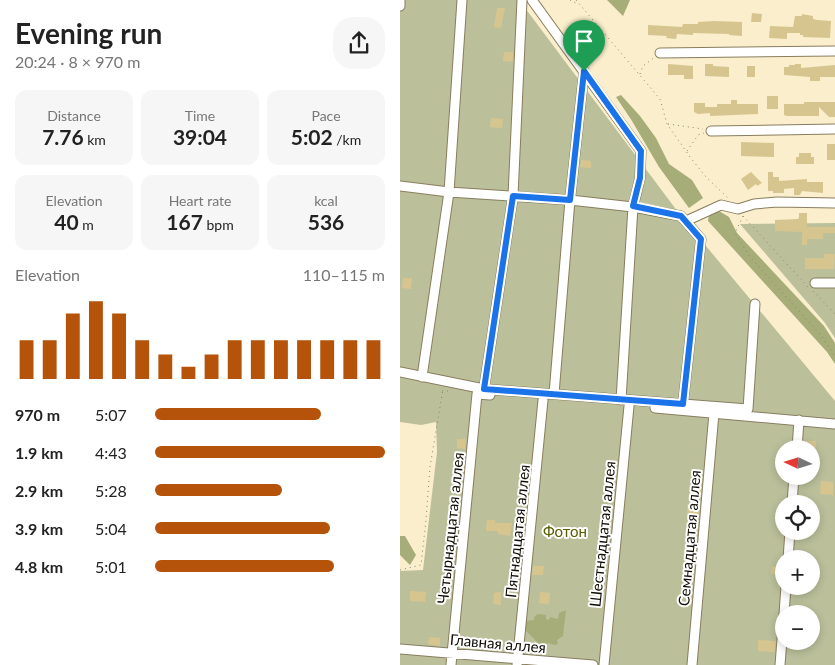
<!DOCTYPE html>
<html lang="en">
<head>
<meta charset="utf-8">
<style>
  body { margin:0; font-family:Lato,sans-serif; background:#f6f6f6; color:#222; height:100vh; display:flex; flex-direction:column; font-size:19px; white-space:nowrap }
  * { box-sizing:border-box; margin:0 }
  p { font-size:16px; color:#767676 }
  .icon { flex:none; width:28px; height:28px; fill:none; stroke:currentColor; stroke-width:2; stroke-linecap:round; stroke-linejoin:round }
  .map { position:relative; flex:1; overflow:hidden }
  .details { display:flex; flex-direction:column; background:#fff; width:400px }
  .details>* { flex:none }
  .needle { width:32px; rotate:274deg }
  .fabs { position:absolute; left:375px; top:440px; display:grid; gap:10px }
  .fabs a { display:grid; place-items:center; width:45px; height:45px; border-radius:50%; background:#fff; box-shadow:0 2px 8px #0003; font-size:25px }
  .pin { position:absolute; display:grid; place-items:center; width:42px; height:42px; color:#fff; margin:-51px -21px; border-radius:50% 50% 50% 0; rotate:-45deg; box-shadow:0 0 5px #0007 }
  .pin .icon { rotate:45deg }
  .round { display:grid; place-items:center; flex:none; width:52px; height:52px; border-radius:20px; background:#f6f6f6 }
  .summary { display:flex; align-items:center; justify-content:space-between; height:85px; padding:0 15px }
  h1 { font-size:28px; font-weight:700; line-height:38px }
  .metrics { display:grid; grid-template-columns:repeat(3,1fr); gap:8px; height:85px; padding:5px 15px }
  .metrics div { display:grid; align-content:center; border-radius:12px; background:#f6f6f6; text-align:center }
  .metrics b { font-size:21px; font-weight:700 }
  .metrics small { font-size:14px; font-weight:400 }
  .metrics p { font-size:14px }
  .chart { height:140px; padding:10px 15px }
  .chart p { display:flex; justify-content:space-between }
  .chart svg { width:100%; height:90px; margin-top:5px; stroke:#b45309; stroke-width:6 }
  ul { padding:0 15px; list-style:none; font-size:16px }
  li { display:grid; grid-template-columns:80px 60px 1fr; align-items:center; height:38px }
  li i { height:12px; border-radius:6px; background:#b45309 }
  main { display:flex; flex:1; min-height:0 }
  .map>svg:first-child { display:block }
  .green { fill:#bbc09b; fill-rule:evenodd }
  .forest { fill:#a7ad78 }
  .building { fill:#d7c590 }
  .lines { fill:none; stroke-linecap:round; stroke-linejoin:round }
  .minor-casing { stroke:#887d5e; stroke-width:11 }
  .path { stroke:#8a826c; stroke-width:1; stroke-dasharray:1 4; stroke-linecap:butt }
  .minor { stroke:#fff; stroke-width:9 }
  .route-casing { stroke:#fff; stroke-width:10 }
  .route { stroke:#1a73e8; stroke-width:6 }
  .labels { text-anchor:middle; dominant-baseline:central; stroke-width:4; stroke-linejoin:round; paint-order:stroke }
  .street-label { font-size:15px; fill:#0f0b02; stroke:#fff }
  .park-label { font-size:15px; fill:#585d00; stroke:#fff }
</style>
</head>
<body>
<main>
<section class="details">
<div class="summary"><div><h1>Evening run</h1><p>20:24 · 8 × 970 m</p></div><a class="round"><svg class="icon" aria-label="share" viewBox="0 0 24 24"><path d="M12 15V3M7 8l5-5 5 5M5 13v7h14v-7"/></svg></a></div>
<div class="metrics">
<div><p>Distance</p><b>7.76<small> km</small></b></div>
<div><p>Time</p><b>39:04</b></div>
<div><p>Pace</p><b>5:02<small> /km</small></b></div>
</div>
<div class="metrics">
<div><p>Elevation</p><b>40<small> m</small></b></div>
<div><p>Heart rate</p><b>167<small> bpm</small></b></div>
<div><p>kcal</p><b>536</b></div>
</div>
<div class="chart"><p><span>Elevation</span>110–115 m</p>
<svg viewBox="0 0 160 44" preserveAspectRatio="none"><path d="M5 44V25M15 44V25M25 44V12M35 44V6M45 44V12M55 44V25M65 44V32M75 44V38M85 44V32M95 44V25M105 44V25M115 44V25M125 44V25M135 44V25M145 44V25M155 44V25"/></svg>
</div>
<ul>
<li><b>970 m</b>5:07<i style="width:72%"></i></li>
<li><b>1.9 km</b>4:43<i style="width:100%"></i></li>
<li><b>2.9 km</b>5:28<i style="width:55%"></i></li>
<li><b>3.9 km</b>5:04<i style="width:76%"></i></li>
<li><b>4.8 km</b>5:01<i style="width:78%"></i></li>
</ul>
</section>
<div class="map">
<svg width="435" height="665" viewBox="0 0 435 665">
  <rect width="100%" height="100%" fill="#faeecc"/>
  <path class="green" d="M0,0H119L281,216L435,401V665H0V571L23,570L37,452L36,422L21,425L0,422ZM384,449H411V476H384ZM384,504H411V531H384ZM384,559H411V586H384ZM384,614H411V641H384Z
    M435,223V338L425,323L340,224Z"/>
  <path class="forest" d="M207,0H230L223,16Z
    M221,95L240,116L256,138L269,164L292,180L303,198L289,208L259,167L232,121L216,97Z
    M319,211L329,217L337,233L424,326L435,343V364L427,352L308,221L309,213Z
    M0,536H5L16,555L10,565L0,555Z
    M166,610L163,636L157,640L158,644L155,645L148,643L142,647L125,630L126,621L134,620V617L138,614L146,615V619L149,620L150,617L158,619L159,613Z"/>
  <path class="building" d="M97,8H105L101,28L94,27Z
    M352,13L362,14L361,22H351Z
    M402,14L413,16V19L417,20L431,21L430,38L403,37V35H400V33H387V39L369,38L370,26L393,27L395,16H402Z
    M314,21L342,22V36L329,35V34L293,33V35L277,34L276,39L266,38L267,36L248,35V25L282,27L283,24H298V22Z
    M104,52H113V62L103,61Z
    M268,64L293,66V79H284V75H268Z
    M305,64H313V66L329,67V77L305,76Z
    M395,64H401V68L435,65V77H420V81H410V77L384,75V67H389V65H395Z
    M347,66H355V77H347Z
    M367,96H378V109H367Z
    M331,100H337V104H358V114L310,116V113L298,114L294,112V103H305V107H317V104H331Z
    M404,102H435V117H429L419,107V116H387L384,115V104H404Z
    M91,118L103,119L102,128L90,127Z
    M341,142L374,143V157L341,156Z
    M427,144H435V160H427Z
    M399,153H411V157H414V164H396V157H399Z
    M181,160L191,161V168L180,167Z
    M351,172L362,183L357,186L356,184L348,190L341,179Z
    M368,172H373V177H379V181L407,179V182H423V193L402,191L400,195H394V188L384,189V193H373V191H368Z
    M399,213H407V227H435V233H423V239H407V245H402V232L375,231V220L397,219L399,218Z
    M424,254H435L434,269H405V258H424Z
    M3,278H12L11,289L2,288Z
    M57,439H66L65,449L57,448Z
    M406,441H416V449H405Z
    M296,481L302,482L301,495H294Z
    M421,481L433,482V495L420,494Z
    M287,504L300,505L299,516L287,514Z
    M87,520H95V523H112L110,536L98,534V531H86Z
    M133,566H144L143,575H132Z
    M372,566L383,567L382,575L371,574Z
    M10,591L26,592L25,602L10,601Z
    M101,592V605L93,604L94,593Z
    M140,592L150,593L149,604L139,603Z
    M29,637L40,638V646L28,644Z
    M358,640L376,641L374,652L358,651Z"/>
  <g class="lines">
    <defs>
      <path id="minor" d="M132,0L241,151L240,178L233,207L221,400
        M0,6V0
        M260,53L435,51
        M311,131L435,129
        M0,186L49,192L170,200L233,207L281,216L301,239L283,404L84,389L0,372
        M286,221L321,205L338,209L354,204L377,202L435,203
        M415,283H435
        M22,377L49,192L62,0
        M84,389L113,196L122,0
        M154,394L170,200L184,71
        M283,404L348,409L355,304
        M255,408L435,424
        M397,449L399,420
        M392,504L394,476
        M388,559L390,531
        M384,614L386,586
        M0,649L193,665
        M51,665L77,394L90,395
        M117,665L143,400
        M204,665L229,406
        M292,665L314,413
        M380,665L384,614"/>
    </defs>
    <use href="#minor" class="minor-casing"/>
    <path class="path" d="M170,0L178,4
      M176,0L260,99L267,124L290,157L306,177L328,198
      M240,74L243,66L255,57
      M268,124L303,129
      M287,151L298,135L304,133
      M343,216L408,287
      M343,216L335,233L350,257L420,334L435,356
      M413,291L435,314
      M42,391H52
      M0,570L21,565L26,520L30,467L43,389"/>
    <use href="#minor" class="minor"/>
  </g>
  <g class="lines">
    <defs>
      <path id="route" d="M184,71L241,151L240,178L233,206L281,216L301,239L283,404L84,389L113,196L170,200Z"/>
    </defs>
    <use href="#route" class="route-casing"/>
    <use href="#route" class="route"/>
  </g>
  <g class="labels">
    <g class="street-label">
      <text transform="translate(50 528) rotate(-84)">Четырнадцатая аллея</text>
      <text transform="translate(117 531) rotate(-84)">Пятнадцатая аллея</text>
      <text transform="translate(202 534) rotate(-84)">Шестнадцатая аллея</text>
      <text transform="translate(289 538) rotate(-85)">Семнадцатая аллея</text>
      <text transform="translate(98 643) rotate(5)">Главная аллея</text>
    </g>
    <g class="park-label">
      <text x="165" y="531">Фотон</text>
    </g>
  </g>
</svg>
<div class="fabs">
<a><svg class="needle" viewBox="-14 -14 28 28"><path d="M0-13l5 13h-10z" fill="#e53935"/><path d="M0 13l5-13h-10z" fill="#767676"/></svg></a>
<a><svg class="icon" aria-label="locate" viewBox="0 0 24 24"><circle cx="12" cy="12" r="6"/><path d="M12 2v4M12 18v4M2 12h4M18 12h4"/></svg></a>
<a>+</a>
<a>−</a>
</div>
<div class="pin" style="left:184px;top:71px;background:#1e9e55"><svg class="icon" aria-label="arrive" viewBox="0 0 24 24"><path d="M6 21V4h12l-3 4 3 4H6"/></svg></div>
</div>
</main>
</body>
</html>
